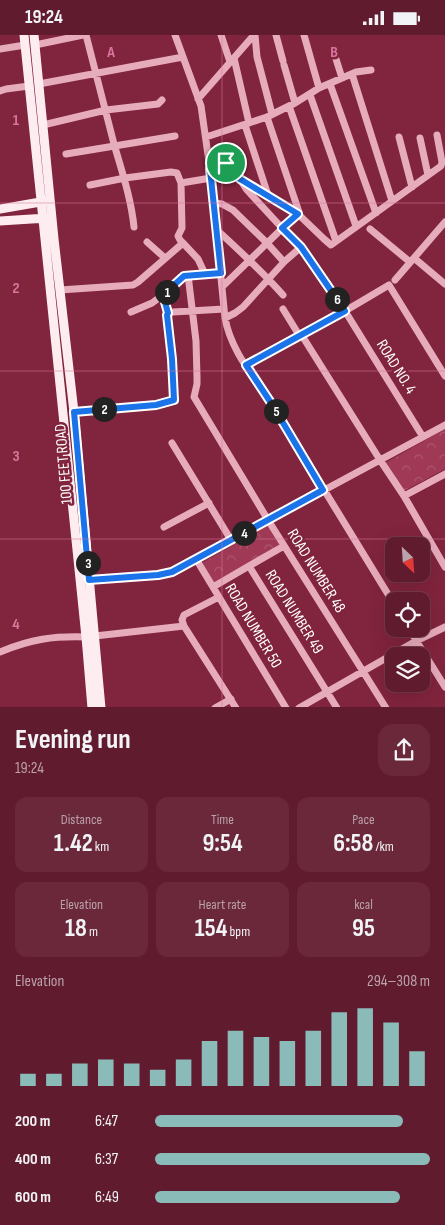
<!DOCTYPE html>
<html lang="en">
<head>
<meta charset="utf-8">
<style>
  body { margin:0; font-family:"Sofia Sans Condensed",sans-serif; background:#6a283a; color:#f1f3f6; height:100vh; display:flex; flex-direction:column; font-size:19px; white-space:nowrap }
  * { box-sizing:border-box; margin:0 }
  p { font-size:16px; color:#baa1aa }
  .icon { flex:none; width:28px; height:28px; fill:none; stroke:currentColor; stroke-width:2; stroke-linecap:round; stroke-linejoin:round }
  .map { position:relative; height:672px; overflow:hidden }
  .panel { display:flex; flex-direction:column; background:#611b2e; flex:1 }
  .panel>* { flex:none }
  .needle { width:32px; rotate:155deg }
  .buttons { position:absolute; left:385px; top:502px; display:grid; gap:10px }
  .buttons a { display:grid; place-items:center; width:45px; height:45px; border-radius:10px; background:#611b2e; box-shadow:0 5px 20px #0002,0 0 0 1px #75394a; font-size:25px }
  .pin { position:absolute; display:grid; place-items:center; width:42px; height:42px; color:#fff; margin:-21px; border:2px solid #fff; border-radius:50%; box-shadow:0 1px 5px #0007 }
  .km { position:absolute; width:25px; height:25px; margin:-12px; border-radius:50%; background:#222; color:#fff; font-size:14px; line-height:25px; text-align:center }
  .round { display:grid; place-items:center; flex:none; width:52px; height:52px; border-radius:15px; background:#6a283a }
  .headline { display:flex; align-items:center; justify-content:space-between; height:85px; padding:0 15px }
  h1 { font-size:28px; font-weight:700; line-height:38px }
  .metrics { display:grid; grid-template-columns:repeat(3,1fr); gap:8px; height:85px; padding:5px 15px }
  .metrics div { display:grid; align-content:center; border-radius:12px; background:#6a283a; text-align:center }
  .metrics b { font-size:25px; font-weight:700 }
  .metrics small { font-size:14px; font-weight:400 }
  .metrics p { font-size:14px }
  .chart { height:140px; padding:10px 15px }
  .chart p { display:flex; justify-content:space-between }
  .chart svg { width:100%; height:90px; margin-top:5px; stroke:#8bbbb9; stroke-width:6 }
  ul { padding:0 15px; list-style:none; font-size:16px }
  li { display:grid; grid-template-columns:80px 60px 1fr; align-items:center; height:38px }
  li i { height:12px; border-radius:6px; background:#8bbbb9 }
  .status { display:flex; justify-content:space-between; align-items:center; height:35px; padding:0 25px; background:#611b2e; direction:ltr }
  .status svg { height:14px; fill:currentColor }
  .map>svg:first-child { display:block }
  .forest { fill:url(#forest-crowns) }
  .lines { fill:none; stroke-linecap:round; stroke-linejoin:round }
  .minor { stroke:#e7acbc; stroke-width:7 }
  .major { stroke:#fdedf1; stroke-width:9 }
  .route-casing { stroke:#fff; stroke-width:10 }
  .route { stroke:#1a73e8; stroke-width:6 }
  .grid { fill:none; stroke:#da749d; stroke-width:1; stroke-opacity:0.55 }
  .labels { text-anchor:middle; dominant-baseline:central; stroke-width:5; stroke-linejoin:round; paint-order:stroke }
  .street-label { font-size:16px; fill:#fff; stroke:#81243d }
  .grid-label { font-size:16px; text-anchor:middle; font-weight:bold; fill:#da749d; stroke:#81243d; stroke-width:5; stroke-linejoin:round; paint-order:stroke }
</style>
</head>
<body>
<div class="status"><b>19:24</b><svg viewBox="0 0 49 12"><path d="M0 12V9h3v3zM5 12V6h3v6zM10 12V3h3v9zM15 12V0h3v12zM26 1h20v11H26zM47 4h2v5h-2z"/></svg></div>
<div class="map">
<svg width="445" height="673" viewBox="0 0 445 673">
  <defs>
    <pattern id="forest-crowns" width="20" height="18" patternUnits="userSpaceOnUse" patternTransform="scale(1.25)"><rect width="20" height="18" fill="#9f3955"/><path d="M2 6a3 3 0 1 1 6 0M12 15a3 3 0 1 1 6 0" fill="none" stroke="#ad576e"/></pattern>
  </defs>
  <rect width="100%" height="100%" fill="#81243d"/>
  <path class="forest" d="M445,394V434L402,457L385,428Z
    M267,490L280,511L214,549L202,528Z"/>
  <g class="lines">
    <path class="minor" d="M86,0C95,36 105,73 114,109C122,137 131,163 134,192
      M175,0L201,71L210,134L225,283C231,317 256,344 274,373C314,439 354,504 394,569
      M221,0L230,27
      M255,0L257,22L272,79
      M276,0L283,26
      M304,0L319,53
      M35,10L83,0
      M0,14L25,10
      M234,23L249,88
      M336,24L342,43
      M284,30L295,68
      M352,39L392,166
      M39,49L183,22
      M330,49L376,178
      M0,56L6,54L29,51
      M310,60L356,191
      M198,64L254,0
      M289,71L336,206
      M43,90L106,75L158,69L162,65
      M245,90L268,160
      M206,102L267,82L295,68L319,53L356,37L371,35
      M399,102L412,152
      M420,103L428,140
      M66,119L175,101
      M210,134L219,128L223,127L228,130L240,144L298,179L324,204L331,210L441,131L442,127L437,100
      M240,144L247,155L282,193L301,212L345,276L423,402
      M181,148L211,143
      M214,168L222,169L233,175L267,208L284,227
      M370,194L410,227
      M217,195C240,216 263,237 283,260
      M147,207L165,223
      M183,208L198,224L205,239
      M414,223L445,249
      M188,240L196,306L197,342V349L194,362L268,485L386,673
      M395,245L445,187
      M223,251L299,177L267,82
      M60,255L133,250L138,247L183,208L180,205L178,201L182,193L181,148L177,138L171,137L125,143L90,150
      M163,260L168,278
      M283,274L299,300
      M131,277L152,268L167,257L184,241L188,240L221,238
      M225,283L235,278L243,272L284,227L301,212
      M301,299L380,425L404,461L445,532
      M246,330L345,276L389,250L445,341
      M74,377L155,370L174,365L172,324L167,279L173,277L224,274
      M172,408L231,505
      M404,461L445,439
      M164,492L209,468
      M284,511L249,531L337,673
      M196,524L286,673
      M89,545L157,540L172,537L445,390
      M213,552L249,531
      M184,591L182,585L184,580L219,562
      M409,594L445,652
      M95,601L184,591L236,673
      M0,617C31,604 53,601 86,602
      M215,673L231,664
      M299,673L416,606L445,592"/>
    <path class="major" d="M24,0L86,602L92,673
      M34,0L54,204L74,377L101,673
      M0,174L46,166
      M0,186L47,183"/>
  </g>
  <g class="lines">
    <defs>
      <path id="route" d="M223,127L228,130L240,144L298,179L282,193L301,212L345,276L246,330L273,371L323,455L172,537L158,540L89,545L74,377L156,370L174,365L172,324L167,280L168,278L163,260L184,241L221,238L210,134L216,129Z"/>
    </defs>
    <use href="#route" class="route-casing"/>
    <use href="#route" class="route"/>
  </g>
  <path class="grid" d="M222,0V673M0,168H445M0,336H445M0,504H445"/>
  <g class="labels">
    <g class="street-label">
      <text transform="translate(396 332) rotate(58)">ROAD NO. 4</text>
      <text transform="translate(64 429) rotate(-95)">100 FEET ROAD</text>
      <text transform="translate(316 536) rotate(58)">ROAD NUMBER 48</text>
      <text transform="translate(294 577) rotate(58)">ROAD NUMBER 49</text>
      <text transform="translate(253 591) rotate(59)">ROAD NUMBER 50</text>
    </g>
  </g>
  <g class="grid-label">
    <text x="111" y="22">A</text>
    <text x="334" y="22">B</text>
    <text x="16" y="90">1</text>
    <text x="16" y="258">2</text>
    <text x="16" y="426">3</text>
    <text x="16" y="594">4</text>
  </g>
</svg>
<div class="buttons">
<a><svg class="needle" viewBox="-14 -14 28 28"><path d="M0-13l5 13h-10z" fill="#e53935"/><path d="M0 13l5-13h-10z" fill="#baa1aa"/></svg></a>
<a><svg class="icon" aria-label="locate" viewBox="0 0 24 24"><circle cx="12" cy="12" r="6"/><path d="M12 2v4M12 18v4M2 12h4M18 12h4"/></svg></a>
<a><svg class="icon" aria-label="layers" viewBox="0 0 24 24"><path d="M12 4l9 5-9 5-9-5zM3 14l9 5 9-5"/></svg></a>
</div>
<div class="pin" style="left:226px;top:128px;background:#1e9e55"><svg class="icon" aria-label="arrive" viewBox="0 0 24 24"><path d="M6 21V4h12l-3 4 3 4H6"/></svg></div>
<b class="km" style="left:167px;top:257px">1</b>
<b class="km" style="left:104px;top:374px">2</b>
<b class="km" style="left:88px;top:528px">3</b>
<b class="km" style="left:244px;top:498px">4</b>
<b class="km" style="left:276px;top:376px">5</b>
<b class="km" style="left:337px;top:264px">6</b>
</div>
<section class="panel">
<div class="headline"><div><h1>Evening run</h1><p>19:24</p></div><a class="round"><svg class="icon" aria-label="share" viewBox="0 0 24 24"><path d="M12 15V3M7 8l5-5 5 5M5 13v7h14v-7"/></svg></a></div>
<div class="metrics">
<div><p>Distance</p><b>1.42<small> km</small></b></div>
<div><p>Time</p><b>9:54</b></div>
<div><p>Pace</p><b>6:58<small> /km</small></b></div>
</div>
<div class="metrics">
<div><p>Elevation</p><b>18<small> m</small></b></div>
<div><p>Heart rate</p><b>154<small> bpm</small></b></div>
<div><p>kcal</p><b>95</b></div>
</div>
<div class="chart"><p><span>Elevation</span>294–308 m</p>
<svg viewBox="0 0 160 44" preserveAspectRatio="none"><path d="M5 44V38M15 44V38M25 44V33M35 44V31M45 44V33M55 44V36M65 44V31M75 44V22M85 44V17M95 44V20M105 44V22M115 44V17M125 44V8M135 44V6M145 44V13M155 44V27"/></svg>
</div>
<ul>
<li><b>200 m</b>6:47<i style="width:90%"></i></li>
<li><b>400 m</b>6:37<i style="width:100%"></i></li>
<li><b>600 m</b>6:49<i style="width:89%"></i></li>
</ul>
</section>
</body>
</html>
